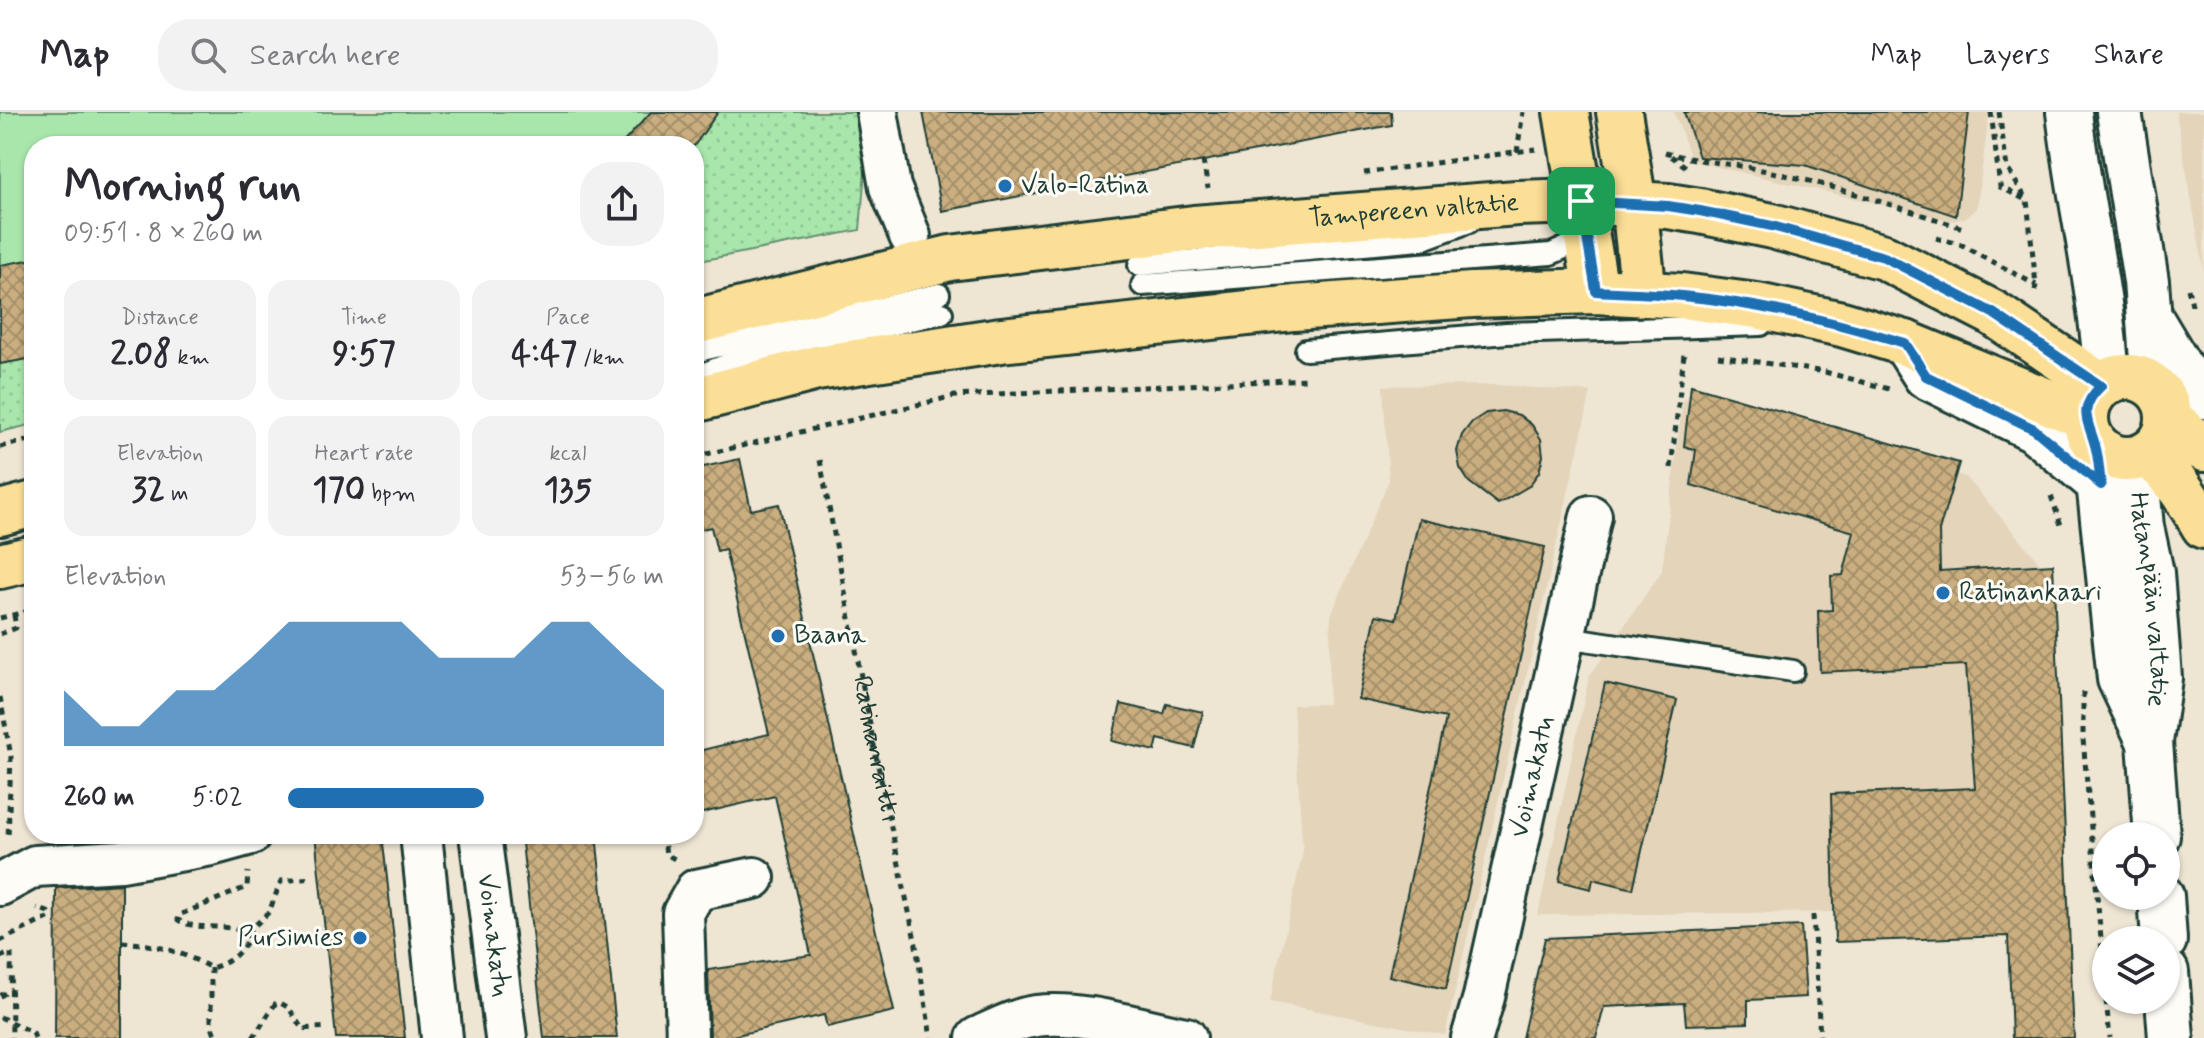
<!DOCTYPE html>
<html lang="en">
<head>
<meta charset="utf-8">
<style>
  body { margin:0; font-family:Mynerve,sans-serif; background:#f2f2f3; color:#2b2b33; height:100vh; display:flex; flex-direction:column; font-size:30px; white-space:nowrap }
  * { box-sizing:border-box; margin:0 }
  p { font-size:26px; color:#7c7c81 }
  .icon { flex:none; width:44px; height:44px; fill:none; stroke:currentColor; stroke-width:2; stroke-linecap:round; stroke-linejoin:round }
  .map { position:relative; flex:1; overflow:hidden }
  .panel { position:absolute; left:24px; top:24px; width:680px; height:708px; display:flex; flex-direction:column; background:#fff; border-radius:32px; box-shadow:0 2px 6px #0004 }
  .panel>* { flex:none }
  .tools { position:absolute; left:2092px; top:710px; display:grid; gap:16px }
  .tools a { display:grid; place-items:center; width:88px; height:88px; border-radius:50%; background:#fff; box-shadow:0 2px 6px #0004; font-size:40px }
  .pin { position:absolute; display:grid; place-items:center; width:68px; height:68px; color:#fff; margin:-34px; border-radius:16px; box-shadow:0 4px 12px #0006 }
  .round { display:grid; place-items:center; flex:none; width:84px; height:84px; border-radius:32px; background:#f2f2f3 }
  .summary { display:flex; align-items:center; justify-content:space-between; height:136px; padding:0 40px }
  h1 { font-size:44px; font-weight:700; line-height:60px }
  .stats { display:grid; grid-template-columns:repeat(3,1fr); gap:12px; height:136px; padding:8px 40px }
  .stats div { display:grid; align-content:center; border-radius:20px; background:#f2f2f3; text-align:center }
  .stats b { font-size:34px; font-weight:700 }
  .stats small { font-size:22px; font-weight:400 }
  .stats p { font-size:22px }
  .chart { height:224px; padding:16px 40px }
  .chart p { display:flex; justify-content:space-between }
  .chart svg { width:100%; height:144px; margin-top:8px; fill:#1f6fb2; opacity:.7 }
  ul { padding:0 40px; list-style:none; font-size:26px }
  li { display:grid; grid-template-columns:128px 96px 1fr; align-items:center; height:60px }
  li i { height:20px; border-radius:10px; background:#1f6fb2 }
  header { display:flex; align-items:center; gap:48px; box-sizing:border-box; height:112px; padding:0 40px; background:#fff; border-bottom:2px solid #e1e1e2 }
  header strong { font-size:38px }
  nav { display:flex; gap:44px; margin-inline-start:auto; font-size:28px }
  .search { width:560px; height:72px; background:#f2f2f3; display:flex; align-items:center; gap:20px; box-sizing:border-box; padding:0 28px; border-radius:32px; color:#7c7c81; font-size:30px }
  .map>svg:first-child { display:block }
  .built { fill:#e3d4ba }
  .park { fill:url(#park-dots); stroke:#649270; stroke-width:2 }
  .pitch { fill:#a9e6ac; stroke:#649270; stroke-width:2 }
  .building { fill:url(#building-cross-hatch); stroke:#1f3d34; stroke-width:2 }
  .lines { fill:none; stroke-linecap:round; stroke-linejoin:round }
  .lane-casing { stroke:#1f3d34; stroke-width:26 }
  .street-casing { stroke:#1f3d34; stroke-width:46 }
  .secondary-casing { stroke:#1f3d34; stroke-width:50 }
  .primary-casing { stroke:#1f3d34; stroke-width:50 }
  .path { stroke:#1f3d34; stroke-width:5; stroke-dasharray:6 6; stroke-linecap:butt }
  .lane { stroke:#fdfcf7; stroke-width:20 }
  .street { stroke:#fdfcf7; stroke-width:40 }
  .secondary { stroke:#fdfcf7; stroke-width:44 }
  .primary { stroke:#fbdf96; stroke-width:44 }
  .route-casing { stroke:#fff; stroke-width:16 }
  .route { stroke:#1f6fb2; stroke-width:10 }
  .poi-dot { fill:#1f6fb2; stroke:#fdfcf7; stroke-width:3 }
  .labels { text-anchor:middle; dominant-baseline:central; stroke-width:6; stroke-linejoin:round; paint-order:stroke }
  .poi-label { font-size:26px; fill:#1f3d34; stroke:#fdfcf7; text-anchor:start }
  .street-label { font-size:26px; fill:#1f3d34; stroke:#fdfcf7 }
</style>
</head>
<body>
<header>
<strong>Map</strong>
<div class="search"><svg class="icon" aria-label="search" viewBox="0 0 24 24"><circle cx="10" cy="10" r="6"/><path d="M15 15l6 6"/></svg>Search here</div>
<nav><a>Map</a><a>Layers</a><a>Share</a></nav>
</header>
<div class="map">
<svg width="2204" height="926" viewBox="0 0 2204 926">
  <defs>
    <pattern id="park-dots" width="8" height="8" patternUnits="userSpaceOnUse" patternTransform="scale(2)"><rect width="8" height="8" fill="#a9e6ac"/><path d="M2 2h.1M6 6h.1" fill="none" stroke="#91c695" stroke-width="1.8" stroke-linecap="round"/></pattern>
    <pattern id="building-cross-hatch" width="8" height="8" patternUnits="userSpaceOnUse" patternTransform="scale(2)"><rect width="8" height="8" fill="#caae7f"/><path d="M0 0l8 8M0 8l8-8" fill="none" stroke="#a38f69"/></pattern>
  </defs>
  <rect width="100%" height="100%" fill="#eee5d3"/>
  <filter id="ink" filterUnits="userSpaceOnUse"><feTurbulence type="fractalNoise" baseFrequency=".0125" numOctaves="2"/><feDisplacementMap in="SourceGraphic" scale="16" xChannelSelector="R" yChannelSelector="G"/><feConvolveMatrix kernelMatrix="1 2 1 2 8 2 1 2 1" color-interpolation-filters="sRGB"/></filter>
  <g filter="url(#ink)">
    <path class="built" d="M1674,0H1989L1977,96L1967,105L1953,109L1692,49Z
      M2176,0H2204V159Z
      M1496,273L1591,280L1445,923L1270,890L1303,739L1293,593L1328,592L1331,503L1389,368L1383,274Z
      M1683,287L1966,365L2052,465L2071,821L1835,830L1834,800L1538,803L1589,565L1662,459Z"/>
    <path class="park" d="M0,0H867L869,9L860,118L694,150V34H34V312L0,320Z"/>
    <path class="pitch" d="M0,0H718L692,34H34V246L0,251Z"/>
    <path class="building" d="M651,0H718L694,34H620Z
      M923,0H1391L1392,13L942,99Z
      M1684,0H1969L1956,104L1805,53L1699,45Z
      M34,147V246L0,252V153Z
      M1691,273L1959,351L1939,419L1940,459L2053,452L2074,926H2012L2008,824L1835,830L1831,682L1975,676L1966,553L1820,560L1818,499L1832,498L1831,464L1843,463L1854,420L1691,373L1696,338L1684,334Z
      M1503,299L1519,303L1532,313L1541,327L1543,344L1539,360L1529,374L1498,392L1469,370L1460,356L1457,339L1462,323L1472,310L1486,301Z
      M740,347L751,398L779,392L894,899L827,915L824,903L724,926H710L708,858L811,843L775,684L694,703V640L769,622L725,437L717,439L711,415L694,419V357Z
      M1419,407L1545,435L1446,877L1389,864L1446,606L1358,587L1376,503L1396,507Z
      M1605,571L1677,588L1633,777L1593,767L1591,777L1559,769Z
      M1121,592L1164,602L1167,592L1203,600L1194,636L1158,627L1155,639L1112,629Z
      M56,722H110V725L121,726L56,730Z
      M315,722H382L405,926H336Z
      M521,722H596L617,926H544Z
      M122,772V926H55L56,776Z
      M1801,814L1806,885L1748,888V911L1686,913L1684,891L1604,895L1596,926H1522L1545,826Z"/>
    <g class="lines">
      <defs>
        <path id="lane" d="M1139,153L1420,128L1469,110
          M1142,173L1551,142L1571,133L1585,120
          M1306,238L1507,221L1761,213
          M694,240L939,182
          M694,265L744,246L942,201
          M1565,525L1793,559"/>
        <g id="street">
          <path d="M877,0L890,75L910,124"/>
          <path d="M421,722L442,926"/>
          <path id="s2" d="M480,722L506,926"/>
          <path d="M0,773L35,754L121,749L211,733L251,722"/>
          <path d="M687,926L683,801L696,778L754,766"/>
          <path d="M977,926C997,917 1015,907 1036,904C1082,898 1140,917 1186,926"/>
          <path id="s3" d="M1472,926L1484,885L1591,404"/>
        </g>
        <g id="secondary">
          <path d="M2069,0C2079,90 2102,179 2107,269"/>
          <path d="M2119,0L2146,169L2154,274"/>
          <path d="M2153,211L2183,261L2204,284"/>
          <path d="M1905,231L1926,264L2034,317L2101,373"/>
          <path d="M2095,332L2120,567L2150,630"/>
          <path id="s4" d="M2141,345L2137,375L2141,415L2151,461L2159,566L2150,630L2157,724"/>
          <path d="M2161,784L2164,828"/>
          <path d="M2166,860L2171,926"/>
        </g>
        <g id="primary">
          <path d="M1566,0L1596,179"/>
          <path d="M1619,0L1634,92L1644,182"/>
          <path id="s5" d="M694,210L950,146L1194,116L1517,91L1581,89L1668,94L1700,99L1772,114L1884,145L1993,201L2101,274"/>
          <circle cx="2127" cy="306" r="41"/>
          <path d="M694,288L817,256L1001,228L1294,196L1472,183L1596,179L1682,184L1757,194L1842,212L1905,231L2086,305"/>
          <path d="M2169,306L2204,337"/>
          <path d="M2147,342C2173,362 2188,387 2204,414"/>
          <path d="M0,401L34,392"/>
          <path d="M0,454L34,446"/>
        </g>
      </defs>
      <use href="#lane" class="lane-casing"/>
      <use href="#street" class="street-casing"/>
      <use href="#secondary" class="secondary-casing"/>
      <use href="#primary" class="primary-casing"/>
      <g class="path">
        <path d="M1991,0L2000,75L2026,88"/>
        <path d="M1999,0L2007,56L2027,88L2036,173L2034,184"/>
        <path d="M1517,40L1523,0"/>
        <path d="M1665,40C1697,50 1730,51 1762,58C1831,72 1897,95 1963,116"/>
        <path d="M1671,44L1689,57"/>
        <path d="M1203,49L1208,76"/>
        <path d="M1364,61L1536,37"/>
        <path d="M1936,126L1960,132L2036,173"/>
        <path d="M2188,176L2193,197"/>
        <path d="M1718,244L1825,260L1889,277"/>
        <path d="M0,335L34,327"/>
        <path d="M694,345L955,284L1309,267"/>
        <path id="s1" d="M820,348L876,644L916,833L931,926"/>
        <path d="M1671,356L1684,242"/>
        <path d="M2051,384L2062,416"/>
        <path d="M0,506L34,498"/>
        <path d="M0,522L16,516L14,503"/>
        <path d="M2083,580V627L2106,883"/>
        <path d="M0,585L11,644L8,727"/>
        <path d="M663,722L666,742L678,749"/>
        <path d="M1813,803L1820,926"/>
        <path d="M247,821L269,800L281,769L312,766"/>
        <path d="M0,829L50,805L48,800L37,796"/>
        <path d="M122,830C158,833 180,839 211,856C228,852 241,841 249,826L247,821C226,810 197,820 178,808L179,803L247,775L248,760"/>
        <path d="M0,845L11,841L12,926"/>
        <path d="M211,856V912L216,926"/>
        <path d="M0,884L12,877"/>
        <path d="M2106,888L2110,926"/>
        <path d="M0,905L33,921L35,926"/>
        <path d="M253,926L275,892L279,890L289,896L302,917L328,915"/>
      </g>
      <use href="#lane" class="lane"/>
      <use href="#street" class="street"/>
      <use href="#secondary" class="secondary"/>
      <use href="#primary" class="primary"/>
    </g>
  </g>
  <g class="lines" filter="url(#ink)">
    <defs>
      <path id="route" d="M1581,89L1668,94L1700,99L1772,114L1884,145L1993,201L2101,274C2077,297 2088,308 2095,333C2099,346 2099,360 2101,373L2034,317L1926,264L1905,231C1832,209 1758,191 1682,184C1653,181 1624,181 1596,179Z"/>
    </defs>
    <use href="#route" class="route-casing"/>
    <use href="#route" class="route"/>
  </g>
  <g class="poi-dot">
    <circle cx="1005" cy="74" r="8"/>
    <circle cx="1943" cy="481" r="8"/>
    <circle cx="778" cy="524" r="8"/>
    <circle cx="360" cy="826" r="8"/>
  </g>
  <g class="labels">
    <g class="poi-label">
      <text x="1021" y="74">Valo-Ratina</text>
      <text x="1959" y="481">Ratinankaari</text>
      <text x="794" y="524">Baana</text>
      <text x="344" y="826" text-anchor="end">Pursimies</text>
    </g>
    <g class="street-label">
      <text stroke="none"><textPath href="#s5" startOffset="730">Tampereen valtatie</textPath></text>
      <text stroke="none"><textPath href="#s4" startOffset="144">Hatanpään valtatie</textPath></text>
      <text stroke="none"><textPath href="#s1" startOffset="294">Ratinanraitti</textPath></text>
      <text stroke="none"><textPath href="#s3" startOffset="268">Voimakatu</textPath></text>
      <text stroke="none"><textPath href="#s2" startOffset="102">Voimakatu</textPath></text>
    </g>
  </g>
</svg>
<div class="tools">
<a><svg class="icon" aria-label="locate" viewBox="0 0 24 24"><circle cx="12" cy="12" r="6"/><path d="M12 2v4M12 18v4M2 12h4M18 12h4"/></svg></a>
<a><svg class="icon" aria-label="layers" viewBox="0 0 24 24"><path d="M12 4l9 5-9 5-9-5zM3 14l9 5 9-5"/></svg></a>
</div>
<div class="pin" style="left:1581px;top:89px;background:#1e9e55"><svg class="icon" aria-label="arrive" viewBox="0 0 24 24"><path d="M6 21V4h12l-3 4 3 4H6"/></svg></div>
<section class="panel">
<div class="summary"><div><h1>Morning run</h1><p>09:51 · 8 × 260 m</p></div><a class="round"><svg class="icon" aria-label="share" viewBox="0 0 24 24"><path d="M12 15V3M7 8l5-5 5 5M5 13v7h14v-7"/></svg></a></div>
<div class="stats">
<div><p>Distance</p><b>2.08<small> km</small></b></div>
<div><p>Time</p><b>9:57</b></div>
<div><p>Pace</p><b>4:47<small> /km</small></b></div>
</div>
<div class="stats">
<div><p>Elevation</p><b>32<small> m</small></b></div>
<div><p>Heart rate</p><b>170<small> bpm</small></b></div>
<div><p>kcal</p><b>135</b></div>
</div>
<div class="chart"><p><span>Elevation</span>53–56 m</p>
<svg viewBox="0 0 160 44" preserveAspectRatio="none"><path d="M0 44V27L10 38L20 38L30 27L40 27L50 17L60 6L70 6L80 6L90 6L100 17L110 17L120 17L130 6L140 6L150 17L160 27V44z"/></svg>
</div>
<ul>
<li><b>260 m</b>5:02<i style="width:52%"></i></li>
</ul>
</section>
</div>
</body>
</html>
